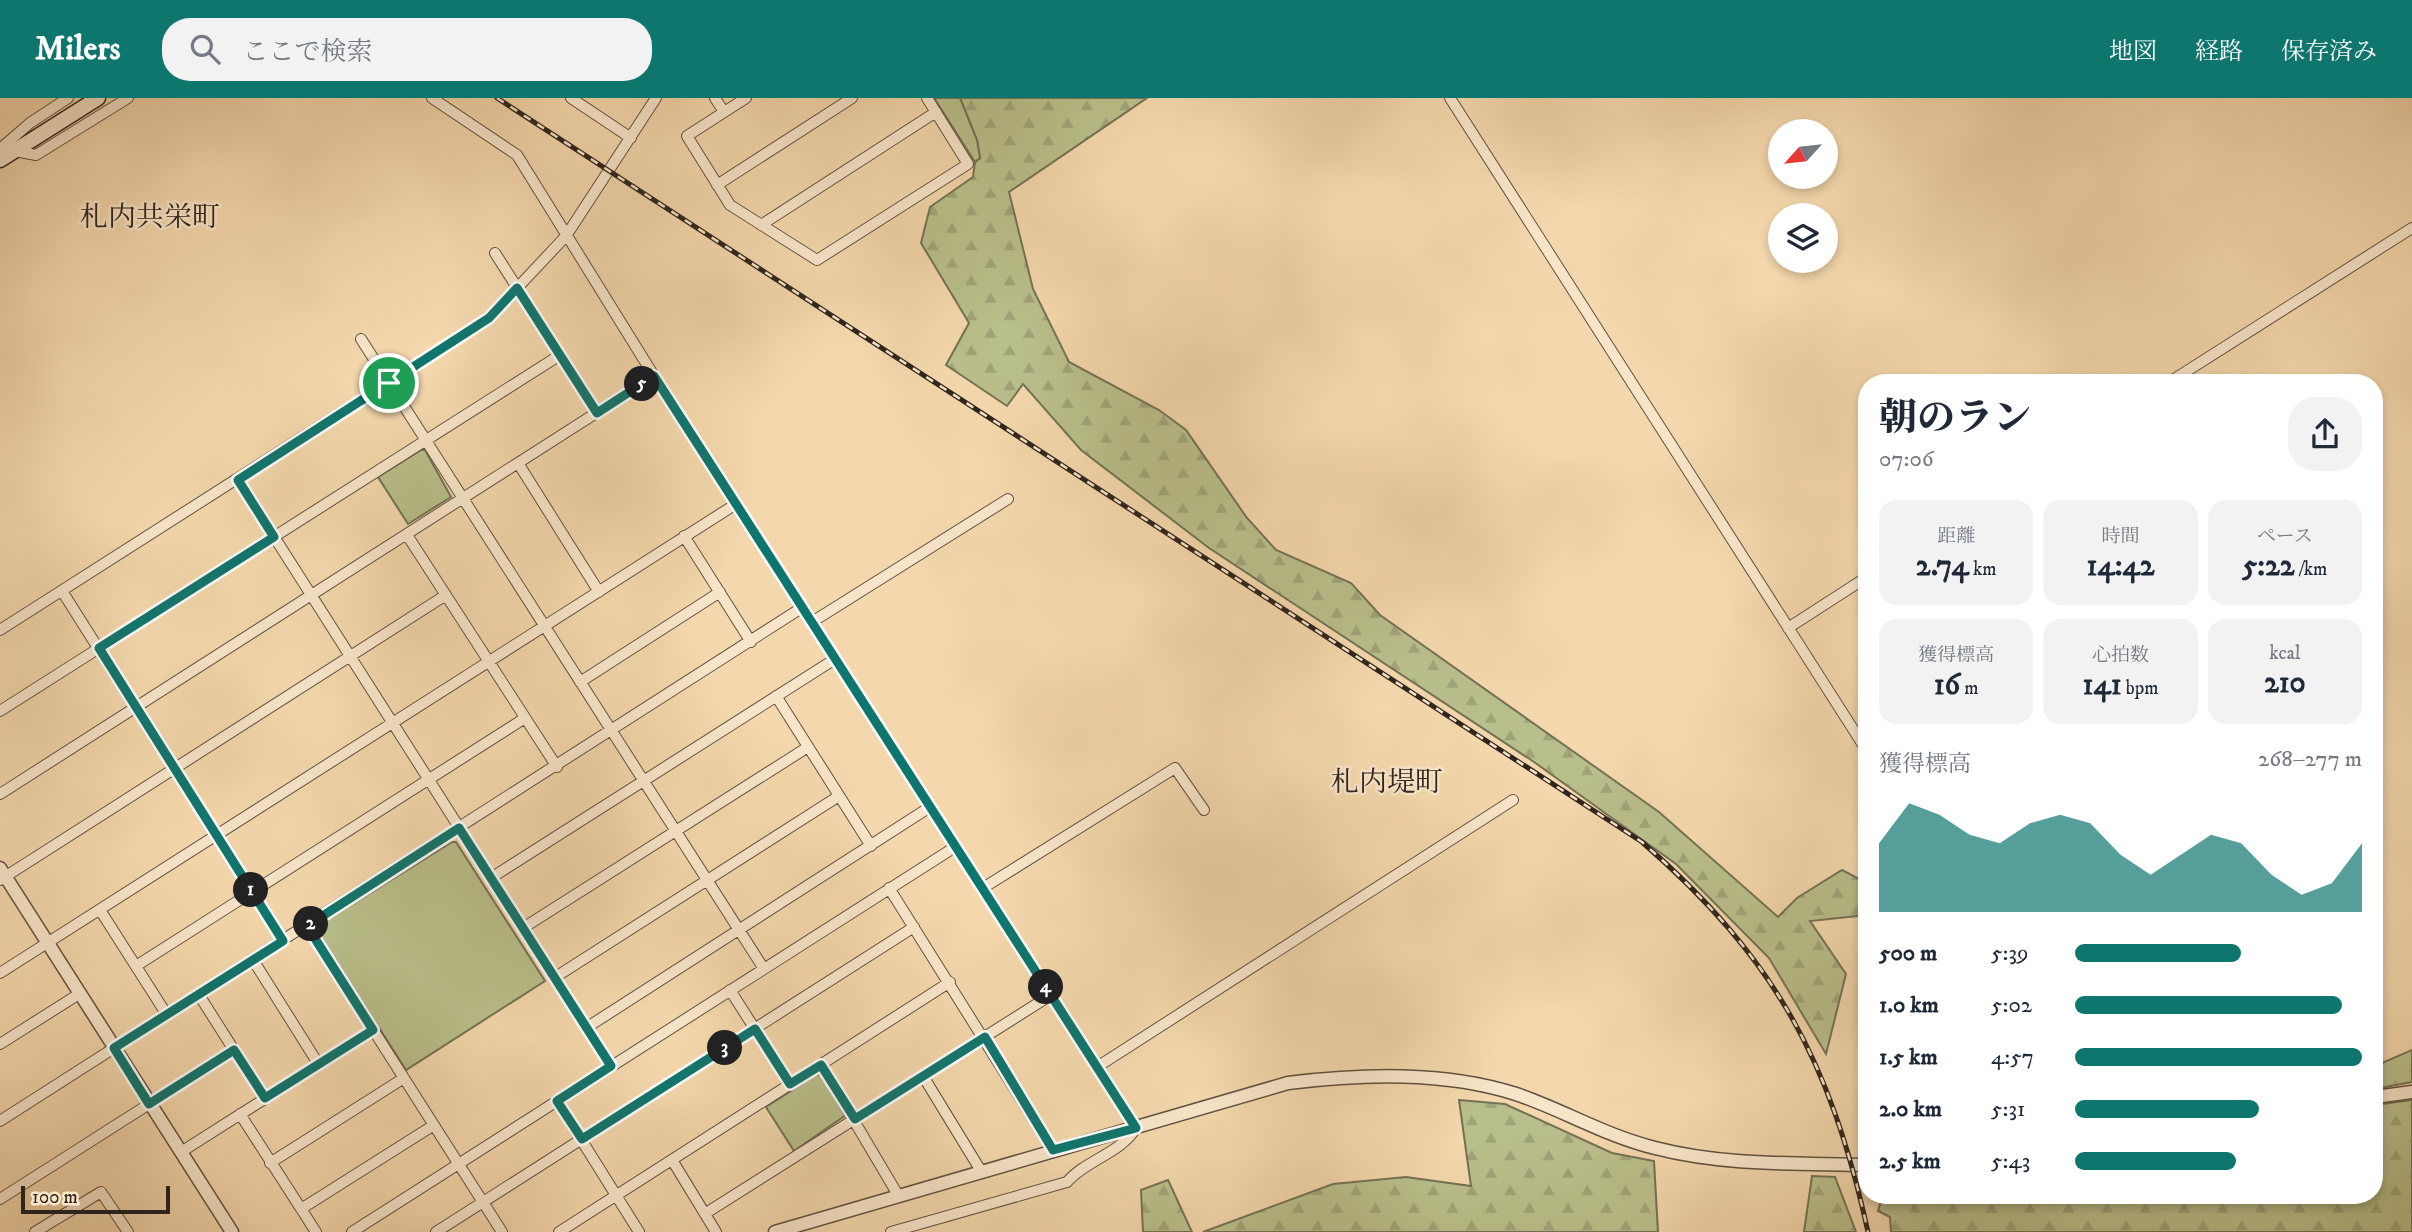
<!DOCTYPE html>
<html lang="ja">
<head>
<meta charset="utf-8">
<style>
  body { margin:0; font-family:"IM FELL DW Pica","Noto Serif JP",serif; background:#f2f2f3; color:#1f2937; height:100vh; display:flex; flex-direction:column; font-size:26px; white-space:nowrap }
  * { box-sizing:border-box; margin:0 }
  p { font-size:23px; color:#747a83 }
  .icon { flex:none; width:38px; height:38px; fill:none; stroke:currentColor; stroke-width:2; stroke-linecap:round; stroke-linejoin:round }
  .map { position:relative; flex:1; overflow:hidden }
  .details { position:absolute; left:1858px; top:276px; width:525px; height:830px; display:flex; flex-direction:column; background:#fff; border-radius:28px; box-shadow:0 4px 10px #0003 }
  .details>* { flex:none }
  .needle { width:46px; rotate:243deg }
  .buttons { position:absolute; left:1768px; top:21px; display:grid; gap:14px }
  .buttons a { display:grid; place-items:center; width:70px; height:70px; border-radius:50%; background:#fff; box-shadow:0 4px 10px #0003; font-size:35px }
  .scale { position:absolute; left:21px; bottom:18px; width:149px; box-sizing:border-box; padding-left:7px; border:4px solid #30251d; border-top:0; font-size:19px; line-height:24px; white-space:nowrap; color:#30251d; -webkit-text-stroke:5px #f8e5c9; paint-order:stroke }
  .pin { position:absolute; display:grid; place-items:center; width:60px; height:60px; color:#fff; margin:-30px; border:4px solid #fff; border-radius:50%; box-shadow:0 2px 7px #0007 }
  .km { position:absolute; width:35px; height:35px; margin:-18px; border-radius:50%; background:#222; color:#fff; font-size:19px; line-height:35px; text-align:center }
  .round { display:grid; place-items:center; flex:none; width:74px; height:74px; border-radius:28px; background:#f2f2f3 }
  .summary { display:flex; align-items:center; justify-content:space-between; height:119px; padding:0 21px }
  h1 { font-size:38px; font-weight:800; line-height:52px }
  .figures { display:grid; grid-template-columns:repeat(3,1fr); gap:10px; height:119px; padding:7px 21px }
  .figures div { display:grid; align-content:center; border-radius:18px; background:#f2f2f3; text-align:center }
  .figures b { font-size:30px; font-weight:800 }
  .figures small { font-size:19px; font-weight:400 }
  .figures p { font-size:19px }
  .chart { height:196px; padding:14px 21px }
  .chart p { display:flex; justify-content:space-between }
  .chart svg { width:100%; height:126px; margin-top:7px; fill:#0f766e; opacity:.7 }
  ul { padding:0 21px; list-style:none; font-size:23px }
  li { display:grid; grid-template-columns:112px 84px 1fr; align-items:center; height:52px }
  li i { height:18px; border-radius:9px; background:#0f766e }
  header { display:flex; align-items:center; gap:42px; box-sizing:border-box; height:98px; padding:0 35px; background:#0f766e; color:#fff }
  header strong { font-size:33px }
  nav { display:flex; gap:38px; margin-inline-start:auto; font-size:24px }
  .search { width:490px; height:63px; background:#f2f2f3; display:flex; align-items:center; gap:18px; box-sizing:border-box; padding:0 24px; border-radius:28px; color:#747a83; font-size:26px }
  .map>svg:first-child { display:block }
  .forest { fill:url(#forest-firs); stroke:#747254; stroke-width:2 }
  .green { fill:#b9bf8b; stroke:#747254; stroke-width:2 }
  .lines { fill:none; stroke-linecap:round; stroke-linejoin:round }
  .minor-casing { stroke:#615241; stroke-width:12 }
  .tertiary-casing { stroke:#615241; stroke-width:15 }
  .secondary-casing { stroke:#30251d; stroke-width:17 }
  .minor { stroke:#f8e5c9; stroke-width:10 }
  .tertiary { stroke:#f8e5c9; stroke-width:12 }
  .secondary { stroke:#f8e5c9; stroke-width:14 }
  .rail-casing { stroke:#30251d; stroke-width:5 }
  .rail { stroke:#f8e5c9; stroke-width:2.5; stroke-dasharray:8; stroke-linecap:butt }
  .route-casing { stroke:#fff; stroke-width:14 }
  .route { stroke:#0f766e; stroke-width:9 }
  .labels { text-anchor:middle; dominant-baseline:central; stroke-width:5; stroke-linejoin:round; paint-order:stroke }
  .quarter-label { font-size:28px; fill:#30251d; stroke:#f8e5c9 }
</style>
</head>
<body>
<header>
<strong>Milers</strong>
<div class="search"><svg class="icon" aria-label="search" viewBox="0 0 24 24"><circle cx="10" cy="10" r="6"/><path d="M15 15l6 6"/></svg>ここで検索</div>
<nav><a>地図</a><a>経路</a><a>保存済み</a></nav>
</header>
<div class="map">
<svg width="2412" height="1134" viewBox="0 0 2412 1134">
  <defs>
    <pattern id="forest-firs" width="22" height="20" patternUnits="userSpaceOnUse" patternTransform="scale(1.75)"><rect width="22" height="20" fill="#b9bf8b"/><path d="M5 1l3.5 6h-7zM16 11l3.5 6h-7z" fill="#9fa478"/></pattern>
  </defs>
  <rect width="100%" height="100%" fill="#f4d7ac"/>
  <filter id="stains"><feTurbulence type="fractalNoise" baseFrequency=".00286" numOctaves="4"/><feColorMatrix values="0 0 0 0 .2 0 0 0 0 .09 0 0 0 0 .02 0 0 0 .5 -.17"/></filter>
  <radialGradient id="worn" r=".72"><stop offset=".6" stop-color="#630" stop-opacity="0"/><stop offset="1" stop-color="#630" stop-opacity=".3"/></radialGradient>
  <path class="forest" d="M960,0H1147L1009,94L1033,191L1069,264L1159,312L1186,332L1247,420L1276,452L1351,485L1380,517L1659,714L1778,819L1797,800L1842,772L1867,785V817L1810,823L1846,876L1826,956L1769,860L1676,766L1534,664L1209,450L1081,352L1023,286L1007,308L946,267L969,225L921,145L930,109L973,79L975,64L980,60L977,42Z
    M2412,952V984L2375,991V968Z
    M1459,1002L1505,1006L1612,1055L1654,1063L1658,1134H1203L1333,1086L1406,1079L1471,1088Z
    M2412,1002V1134H1891L1890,1119L1878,1113L1883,1097H2375V1007Z
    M1812,1078L1835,1079L1856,1134H1804Z
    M1168,1082L1192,1134H1143L1141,1092Z"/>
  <path class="green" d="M934,0H960L977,42L980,60L975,64Z
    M421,352H425L451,399L408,426L378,379Z
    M452,744H456L545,883L406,972L317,833L318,828Z
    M816,977H821L846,1017L794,1053L766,1009Z"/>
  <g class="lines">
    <defs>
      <path id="minor" d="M432,0L517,57L654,278L1136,1030C1121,1055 1086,1062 1067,1084L891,1134
        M571,0L631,40
        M715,0L724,14
        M746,0L687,38L730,107L817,162L968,66L927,0
        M1450,0L1867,653
        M0,51L30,25L68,0
        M15,53L36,57L128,0
        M717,87L852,0
        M761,127L936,14
        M495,155L597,315
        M361,241L764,871
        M2168,285L2412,130
        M518,365L599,494
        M238,382L611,968
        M407,437L557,669
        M684,438L751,544
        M62,493L283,843
        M812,524L1008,401
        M1788,530L1867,479
        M0,532L489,220L566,138L656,0
        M580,584L720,494
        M776,598L871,748
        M0,613L560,257
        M0,696L654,278
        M491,780L835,561
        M0,782L446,497
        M889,790L1053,1052
        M983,790L1175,670L1204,712
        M100,812L167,917
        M307,828L502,1134
        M523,830L808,649
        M253,862L319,967
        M136,868L525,620
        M0,875L736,406
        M554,880L839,698
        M730,892L790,986
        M199,897L265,1001
        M586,930L930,709
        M0,946L79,896
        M821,967L898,1097
        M1097,969L1513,702
        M923,978L981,1073
        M557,1003L639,1134
        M240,1016L316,1134
        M0,1023L803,509
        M181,1054L373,932
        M672,1062L716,1134
        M270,1065L404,980
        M0,1101L234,952
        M301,1111L434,1027
        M706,1115L1051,897
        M35,1134L101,1094L128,1134
        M352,1134L955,749
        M436,1134L914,829
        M559,1134L950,884"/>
      <path id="tertiary" d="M0,770L232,1134
        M2375,999L2412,994
        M775,1134L1288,985C1362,976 1444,973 1516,996C1563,1012 1606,1038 1655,1050C1725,1068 1796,1065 1867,1067"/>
      <path id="secondary" d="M0,62L98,0"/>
    </defs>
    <use href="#minor" class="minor-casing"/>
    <use href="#tertiary" class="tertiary-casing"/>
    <use href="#secondary" class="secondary-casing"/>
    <use href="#minor" class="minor"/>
    <use href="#tertiary" class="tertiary"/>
    <use href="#secondary" class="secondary"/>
    <defs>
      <path id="rail" d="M497,0L1642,744C1776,861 1830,962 1868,1134"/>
    </defs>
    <use href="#rail" class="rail-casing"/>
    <use href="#rail" class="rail"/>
  </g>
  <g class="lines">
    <defs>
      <path id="route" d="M517,190L597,315L654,278L1136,1030L1053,1052L985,939L855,1021L821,967L790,986L755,931L582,1041L557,1003L611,968L459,730L307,828L373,932L265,1000L234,952L149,1006L114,950L283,843L99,550L274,439L238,382L489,220Z"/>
    </defs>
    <use href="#route" class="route-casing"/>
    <use href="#route" class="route"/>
  </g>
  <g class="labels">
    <g class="quarter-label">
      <text x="150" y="119">札内共栄町</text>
      <text x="1387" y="684">札内堤町</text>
    </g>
  </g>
  <rect width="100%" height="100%" filter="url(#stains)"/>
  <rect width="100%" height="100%" fill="url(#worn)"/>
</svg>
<div class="buttons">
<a><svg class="needle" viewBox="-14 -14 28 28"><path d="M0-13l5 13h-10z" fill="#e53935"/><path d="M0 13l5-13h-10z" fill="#747a83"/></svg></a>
<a><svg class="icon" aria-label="layers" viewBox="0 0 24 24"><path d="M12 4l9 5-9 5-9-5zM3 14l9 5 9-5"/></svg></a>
</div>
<div class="scale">100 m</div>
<div class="pin" style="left:389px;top:285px;background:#1e9e55"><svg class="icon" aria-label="arrive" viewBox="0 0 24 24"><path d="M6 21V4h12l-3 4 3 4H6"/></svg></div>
<b class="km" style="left:251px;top:792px">1</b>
<b class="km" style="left:311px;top:826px">2</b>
<b class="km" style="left:725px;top:950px">3</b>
<b class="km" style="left:1046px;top:889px">4</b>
<b class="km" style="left:642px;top:286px">5</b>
<section class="details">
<div class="summary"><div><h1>朝のラン</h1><p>07:06</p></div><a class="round"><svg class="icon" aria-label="share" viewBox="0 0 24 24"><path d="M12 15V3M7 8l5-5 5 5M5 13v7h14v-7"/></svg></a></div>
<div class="figures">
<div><p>距離</p><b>2.74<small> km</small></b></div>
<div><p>時間</p><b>14:42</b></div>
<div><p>ペース</p><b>5:22<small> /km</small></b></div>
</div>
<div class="figures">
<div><p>獲得標高</p><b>16<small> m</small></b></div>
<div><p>心拍数</p><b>141<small> bpm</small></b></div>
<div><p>kcal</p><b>210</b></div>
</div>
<div class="chart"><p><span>獲得標高</span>268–277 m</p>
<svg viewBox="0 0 160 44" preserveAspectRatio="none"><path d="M0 44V20L10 6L20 10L30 17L40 20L50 13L60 10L70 13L80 24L90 31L100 24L110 17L120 20L130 31L140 38L150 34L160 20V44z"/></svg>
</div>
<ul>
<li><b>500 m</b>5:39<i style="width:58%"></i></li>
<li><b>1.0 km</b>5:02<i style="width:93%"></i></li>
<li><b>1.5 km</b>4:57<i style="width:100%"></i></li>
<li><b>2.0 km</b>5:31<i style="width:64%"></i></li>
<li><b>2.5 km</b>5:43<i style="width:56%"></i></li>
</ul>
</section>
</div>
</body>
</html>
